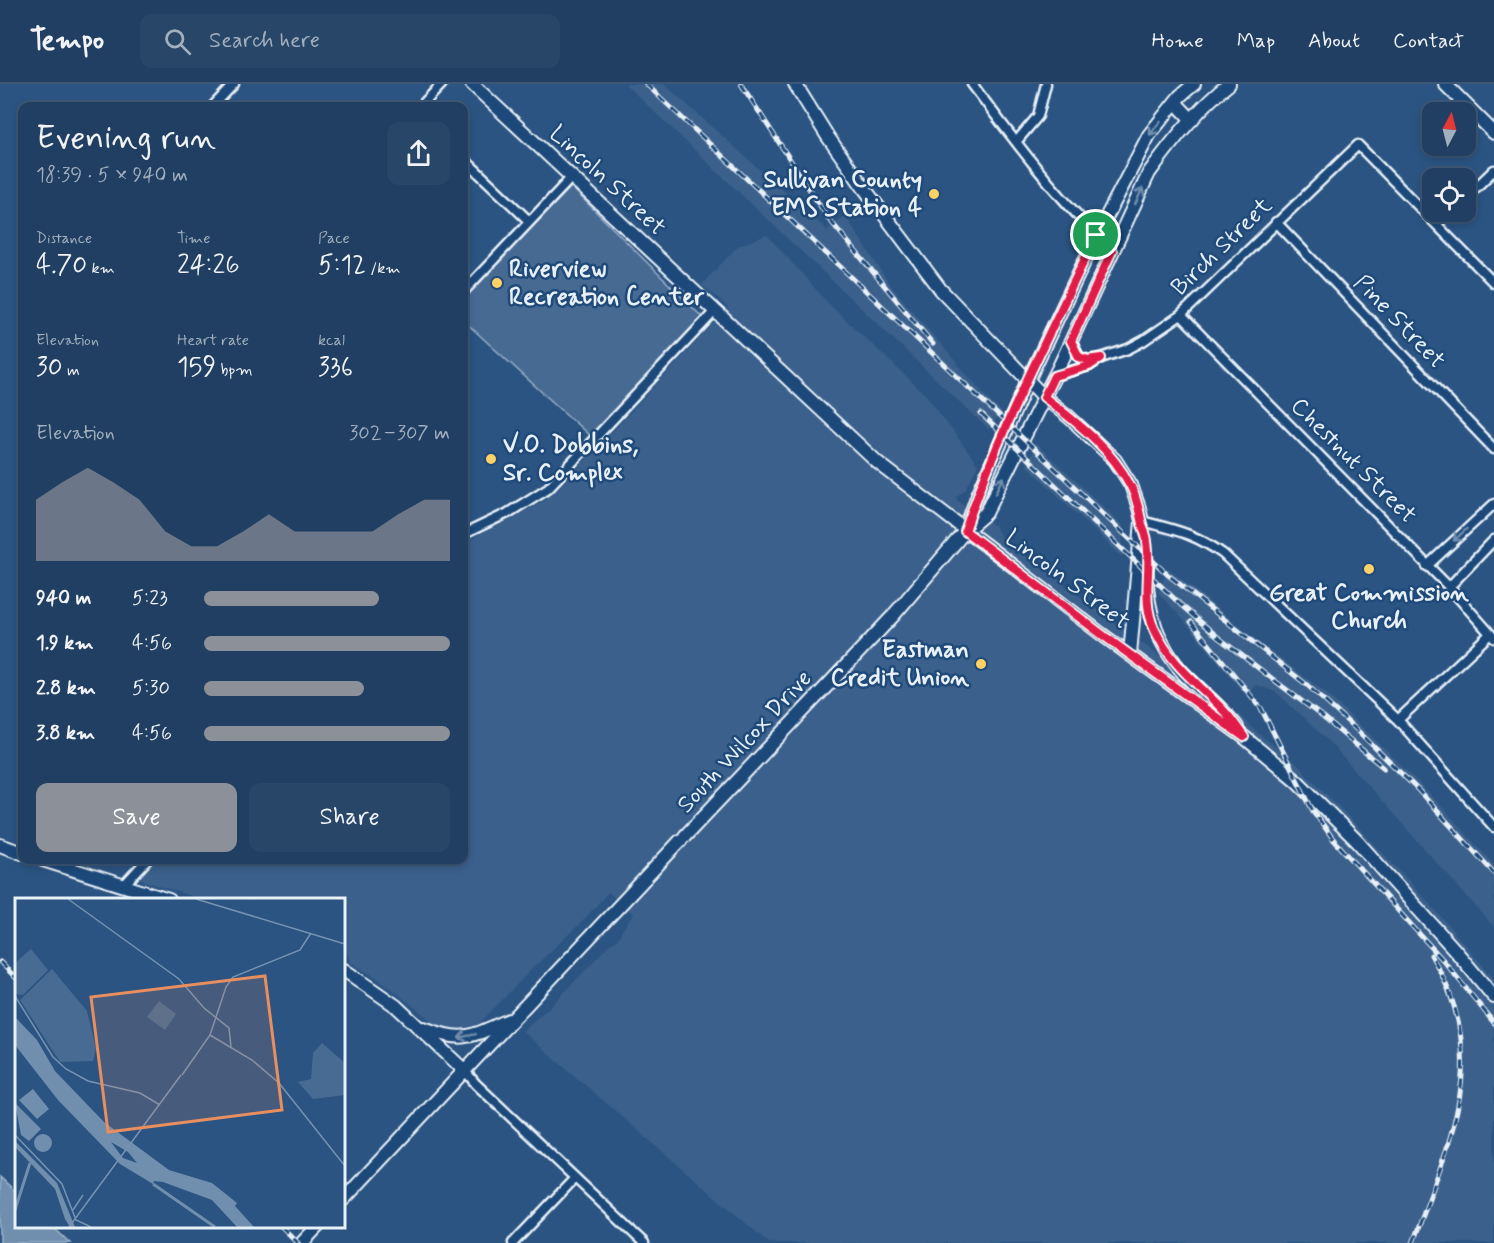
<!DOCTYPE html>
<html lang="en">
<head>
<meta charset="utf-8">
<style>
  body { margin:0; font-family:Mynerve,sans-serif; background:#284668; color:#f1f3f6; height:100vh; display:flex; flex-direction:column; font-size:22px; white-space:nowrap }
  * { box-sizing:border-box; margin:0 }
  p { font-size:20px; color:#a2afbe }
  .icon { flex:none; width:33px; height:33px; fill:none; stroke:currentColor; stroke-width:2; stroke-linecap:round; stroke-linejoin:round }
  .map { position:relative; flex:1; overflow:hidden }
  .sheet { position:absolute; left:18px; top:18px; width:450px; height:762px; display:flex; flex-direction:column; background:#203f62; border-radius:12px; box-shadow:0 3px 9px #0003,0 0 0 2px #3d5877 }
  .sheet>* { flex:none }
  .needle { width:39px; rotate:7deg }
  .controls { position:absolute; left:1422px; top:18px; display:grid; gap:12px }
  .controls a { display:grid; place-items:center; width:54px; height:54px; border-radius:12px; background:#203f62; box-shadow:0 3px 9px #0003,0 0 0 2px #3d5877; font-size:30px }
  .pin { position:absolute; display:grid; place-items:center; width:51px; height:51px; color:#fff; margin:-26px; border:3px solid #fff; border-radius:50%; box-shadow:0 2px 6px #0007 }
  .round { display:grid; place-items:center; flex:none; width:63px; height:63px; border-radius:12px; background:#284668 }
  .summary { display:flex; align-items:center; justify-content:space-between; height:102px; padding:0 18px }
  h1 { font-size:33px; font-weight:600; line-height:45px }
  .figures { display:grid; grid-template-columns:repeat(3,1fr); gap:9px; height:102px; padding:6px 18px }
  .figures div { display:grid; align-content:center }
  .figures b { font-size:26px; font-weight:600 }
  .figures small { font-size:16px; font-weight:400 }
  .figures p { font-size:16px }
  .chart { height:168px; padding:12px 18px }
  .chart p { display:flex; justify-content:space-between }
  .chart svg { width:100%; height:108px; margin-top:6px; fill:#8c9099; opacity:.7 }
  .primary-button { display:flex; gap:12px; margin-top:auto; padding:12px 18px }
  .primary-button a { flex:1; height:69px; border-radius:12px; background:#8c9099; color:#fff; font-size:24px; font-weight:600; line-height:69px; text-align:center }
  .primary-button a+a { background:#284668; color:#f1f3f6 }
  ul { padding:0 18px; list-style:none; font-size:20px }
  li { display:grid; grid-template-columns:96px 72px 1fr; align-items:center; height:45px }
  li i { height:15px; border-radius:8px; background:#8c9099 }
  header { display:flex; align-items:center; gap:36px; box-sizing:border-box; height:84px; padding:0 30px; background:#203f62; border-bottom:2px solid #3d5877 }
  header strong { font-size:28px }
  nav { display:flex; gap:33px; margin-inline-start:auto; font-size:21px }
  .search { width:420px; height:54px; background:#284668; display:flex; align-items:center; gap:15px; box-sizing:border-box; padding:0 21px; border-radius:12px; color:#a2afbe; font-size:22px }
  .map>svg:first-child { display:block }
  .built { fill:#3a608b }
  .green { fill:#476b93; stroke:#98aec6; stroke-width:1.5 }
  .water { fill:#708ead; stroke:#a0b6cb; stroke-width:1.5 }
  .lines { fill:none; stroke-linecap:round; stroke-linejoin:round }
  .street-casing { stroke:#e8f1f8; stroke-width:13 }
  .secondary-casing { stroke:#e8f1f8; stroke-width:16 }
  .street { stroke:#1f4a7a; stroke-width:8 }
  .secondary { stroke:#1f4a7a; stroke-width:12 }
  .rail-casing { stroke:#e8f1f8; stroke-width:5 }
  .rail { stroke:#1f4a7a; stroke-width:3; stroke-dasharray:9; stroke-linecap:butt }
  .oneway { stroke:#6f8dac }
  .route-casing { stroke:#fff; stroke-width:12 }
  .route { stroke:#e11d48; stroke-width:8 }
  .poi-dot { fill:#ffd166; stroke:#1f4a7a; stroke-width:2 }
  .labels { text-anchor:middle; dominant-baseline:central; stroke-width:5; stroke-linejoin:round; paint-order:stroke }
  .poi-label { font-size:24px; font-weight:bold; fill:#e8f1f8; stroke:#1f4a7a; text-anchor:end }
  .street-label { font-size:24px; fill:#e8f1f8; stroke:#1f4a7a }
  .inset-river { fill:none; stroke:#708ead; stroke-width:3 }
  .inset-road { fill:none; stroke:#7793b1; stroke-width:1.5 }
  .view { fill:#e88e5f; fill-opacity:0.15; stroke:#e88e5f; stroke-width:3 }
  .inset-edge { fill:none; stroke:#e8f1f8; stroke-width:3 }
</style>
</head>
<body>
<header>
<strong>Tempo</strong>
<div class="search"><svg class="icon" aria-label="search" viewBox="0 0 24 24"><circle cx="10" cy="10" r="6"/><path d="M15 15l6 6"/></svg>Search here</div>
<nav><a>Home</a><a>Map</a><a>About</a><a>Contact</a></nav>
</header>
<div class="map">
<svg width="1494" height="1159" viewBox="0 0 1494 1159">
  <rect width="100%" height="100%" fill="#2b5482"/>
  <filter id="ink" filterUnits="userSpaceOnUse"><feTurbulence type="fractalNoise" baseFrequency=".0167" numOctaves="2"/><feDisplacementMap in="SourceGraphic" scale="12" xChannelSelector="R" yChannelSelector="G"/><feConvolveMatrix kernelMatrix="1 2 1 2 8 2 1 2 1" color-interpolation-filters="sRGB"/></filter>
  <g filter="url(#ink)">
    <path class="built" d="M625,0H664L827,146L845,131L890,201L994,322L1002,328L988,345Z
      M767,151L829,220L926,311L978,381L966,405L956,413L958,417L994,441L1001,453L1167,578L1180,573L1251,643L1298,681L1344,728L1427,816L1494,895V1159H769L522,947L555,918L610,860L615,858L633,830L608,808L583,837L535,882L476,943L464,948L442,945L380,896L350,878L344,862V816L200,815L144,797L140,794V790L145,783L148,784L157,776H464V459L543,417L568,395L728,224L718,214L701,201L738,162Z
      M1036,360L1123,441L1122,473L1026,381Z
      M1168,484L1261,560L1327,610L1389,669L1444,725L1494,781V843L1330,659L1276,608L1256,601L1247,613L1180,532L1158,509Z"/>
    <path class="green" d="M571,103L702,233L591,353L464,237V213Z"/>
    <path class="water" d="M0,1093L16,1108V1142L53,1143L70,1159H0Z"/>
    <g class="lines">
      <defs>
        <path id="street" d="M972,0C1011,52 1050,105 1097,151
          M213,22L234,0
          M421,22L442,0
          M1016,58L1038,32L1046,0
          M464,75L529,137
          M464,92L472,83
          M1466,113L1494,86
          M1276,138L1494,365
          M1437,139L1450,128
          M464,207L572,93
          M1181,231L1449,503L1494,554
          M1071,257L1079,273L1088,276L1101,274L1128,265L1143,257L1181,231L1358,61L1494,199
          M1054,292L1089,282L1098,276
          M1142,437C1175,446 1194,449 1223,470L1398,636L1494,743
          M464,450L508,429L548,404L714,228
          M1427,482L1494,420
          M1449,503L1494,456
          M1398,636L1490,550
          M124,801L147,776
          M465,987L476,1000L644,1159
          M513,1159L575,1094"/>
        <path id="secondary" d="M472,0L877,378L1104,552L1244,653L1297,697L1357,757L1454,865L1494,913
          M795,0L828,53L864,104L941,206L1044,313L1069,333L1115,376L1131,401L1139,424L1142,437L1130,570
          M1445,0L1494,49
          M1175,18L1192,36
          M966,446L986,429L1059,283L1149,89C1172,57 1198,24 1229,0
          M1147,482C1145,523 1156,559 1184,590C1202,608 1222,623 1237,643
          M685,752L892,533L965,447L977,413L1028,296L1097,151L1149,51L1180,12L1194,0
          M0,761L22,769
          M43,776L169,816
          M344,886L396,922L465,987
          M424,944C465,960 471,952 509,936
          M344,1115L681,756
          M302,1159L318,1142"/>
      </defs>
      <use href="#street" class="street-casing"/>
      <use href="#secondary" class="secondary-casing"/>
      <use href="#street" class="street"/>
      <use href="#secondary" class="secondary"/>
      <defs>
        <path id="rail" d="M646,0L1167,490L1307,601L1359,648L1418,706L1494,789
          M741,0L828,134L933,260
          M981,330L1181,521L1219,554L1320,631L1384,684
          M1191,538L1261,624L1313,727L1334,756L1443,876L1494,939
          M0,878L16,894
          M281,1142L298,1159
          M1413,1159C1449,1056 1494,975 1431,871"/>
      </defs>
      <use href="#rail" class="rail-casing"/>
      <use href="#rail" class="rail"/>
    </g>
    <defs><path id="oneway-shaft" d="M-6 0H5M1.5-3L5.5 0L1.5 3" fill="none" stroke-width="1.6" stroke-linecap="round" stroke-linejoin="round" transform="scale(1.5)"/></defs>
    <g class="oneway">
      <use href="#oneway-shaft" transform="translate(1155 44) rotate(128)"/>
      <use href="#oneway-shaft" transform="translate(1139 112) rotate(-65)"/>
      <use href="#oneway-shaft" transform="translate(1000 401) rotate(-63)"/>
      <use href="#oneway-shaft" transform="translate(1460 451) rotate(137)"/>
      <use href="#oneway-shaft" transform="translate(467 952) rotate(168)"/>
    </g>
  </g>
  <g class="lines" filter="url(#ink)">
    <defs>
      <path id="route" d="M1096,151L1112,167L1071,257L1079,273L1088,276L1101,274L1089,282L1054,292L1044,313C1076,338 1111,364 1130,401C1137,413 1139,427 1142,440C1144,446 1147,452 1147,458C1152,487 1141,515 1154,544C1172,583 1197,598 1225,628C1232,635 1238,645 1244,653L1104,552L965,447C999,345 1051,249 1096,151Z"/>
    </defs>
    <use href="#route" class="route-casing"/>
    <use href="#route" class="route"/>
  </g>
  <g class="poi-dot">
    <circle cx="934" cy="110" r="6"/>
    <circle cx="497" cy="199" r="6"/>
    <circle cx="491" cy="375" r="6"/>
    <circle cx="1369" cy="485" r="6"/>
    <circle cx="981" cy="580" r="6"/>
  </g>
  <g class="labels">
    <g class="poi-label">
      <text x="922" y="96">Sullivan County<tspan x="922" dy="28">EMS Station 4</tspan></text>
      <text x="509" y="185" text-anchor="start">Riverview<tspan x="509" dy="28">Recreation Center</tspan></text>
      <text x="503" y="361" text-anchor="start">V.O. Dobbins,<tspan x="503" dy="28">Sr. Complex</tspan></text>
      <text x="1369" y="509" text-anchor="middle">Great Commission<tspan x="1369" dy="28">Church</tspan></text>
      <text x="969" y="566">Eastman<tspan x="969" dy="28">Credit Union</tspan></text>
    </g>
    <g class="street-label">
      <text transform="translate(607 97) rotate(43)">Lincoln Street</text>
      <text transform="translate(1222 163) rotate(-44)">Birch Street</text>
      <text transform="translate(1399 238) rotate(46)">Pine Street</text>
      <text transform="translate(1353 377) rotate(45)">Chestnut Street</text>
      <text transform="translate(1067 496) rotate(37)">Lincoln Street</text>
      <text transform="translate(745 658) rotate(-47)">South Wilcox Drive</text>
    </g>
  </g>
  <g transform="translate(15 814)">
    <rect width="330" height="330" fill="#2b5482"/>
    <path d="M16,51L33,72L8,97L0,96V65ZM37,71L72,113L81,150L78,163L45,164L5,102ZM144,103L161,116L150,132L132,119ZM307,145L330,165V197L298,201L283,184L296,181L298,155Z" fill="#476b93"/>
    <path d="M0,119L22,142L40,173L89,224L154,272L197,285L222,305L220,308L239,329H222L197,302L148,284L139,283L138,286L105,266L43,202L0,147ZM96,244L113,254L122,265L108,260ZM18,191L34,211L22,221L4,202ZM0,205L26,231L14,243L6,237ZM19 245a9 9 0 1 1 18 0a9 9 0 1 1-18 0ZM0,243L42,285L60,329H55L50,321L40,291L0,249Z" fill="#708ead" fill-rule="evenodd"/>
    <path class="inset-river" d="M138,286L200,329M0,312L15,265"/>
    <path class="inset-road" d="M53,1L164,81L189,110L214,130L216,149M181,1L330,46M0,98L38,159L51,171L73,183L125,195L145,207M195,137L237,162L264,185L330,268M167,177L195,137L211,89L218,79L285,52L296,35M0,237L47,286L61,322L76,329M58,312L68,297M54,329L166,177"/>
    <path class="view" d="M250,78L267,212L93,234L76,99Z"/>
    <rect width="330" height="330" class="inset-edge"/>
  </g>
</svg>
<div class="controls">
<a><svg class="needle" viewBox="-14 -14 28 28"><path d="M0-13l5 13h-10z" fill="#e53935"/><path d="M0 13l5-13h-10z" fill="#a2afbe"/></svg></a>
<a><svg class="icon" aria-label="locate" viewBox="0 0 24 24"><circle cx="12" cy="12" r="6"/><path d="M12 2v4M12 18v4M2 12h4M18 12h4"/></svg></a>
</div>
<div class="pin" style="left:1096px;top:151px;background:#1e9e55"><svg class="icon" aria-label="arrive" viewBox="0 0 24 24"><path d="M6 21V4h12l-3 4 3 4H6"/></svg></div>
<section class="sheet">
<div class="summary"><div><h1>Evening run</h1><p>18:39 · 5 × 940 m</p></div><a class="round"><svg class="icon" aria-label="share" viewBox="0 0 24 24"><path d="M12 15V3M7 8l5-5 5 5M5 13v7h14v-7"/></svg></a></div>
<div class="figures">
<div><p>Distance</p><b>4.70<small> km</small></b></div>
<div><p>Time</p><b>24:26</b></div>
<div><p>Pace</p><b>5:12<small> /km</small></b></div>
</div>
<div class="figures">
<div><p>Elevation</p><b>30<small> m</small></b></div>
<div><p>Heart rate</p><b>159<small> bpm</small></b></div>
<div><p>kcal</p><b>336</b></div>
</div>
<div class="chart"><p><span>Elevation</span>302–307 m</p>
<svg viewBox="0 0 160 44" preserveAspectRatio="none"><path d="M0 44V19L10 12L20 6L30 12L40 19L50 32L60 38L70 38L80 32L90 25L100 32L110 32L120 32L130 32L140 25L150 19L160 19V44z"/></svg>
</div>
<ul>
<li><b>940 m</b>5:23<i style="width:71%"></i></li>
<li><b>1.9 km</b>4:56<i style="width:100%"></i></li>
<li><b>2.8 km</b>5:30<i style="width:65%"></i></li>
<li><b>3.8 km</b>4:56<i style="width:100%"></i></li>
</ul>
<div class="primary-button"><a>Save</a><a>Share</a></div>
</section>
</div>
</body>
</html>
